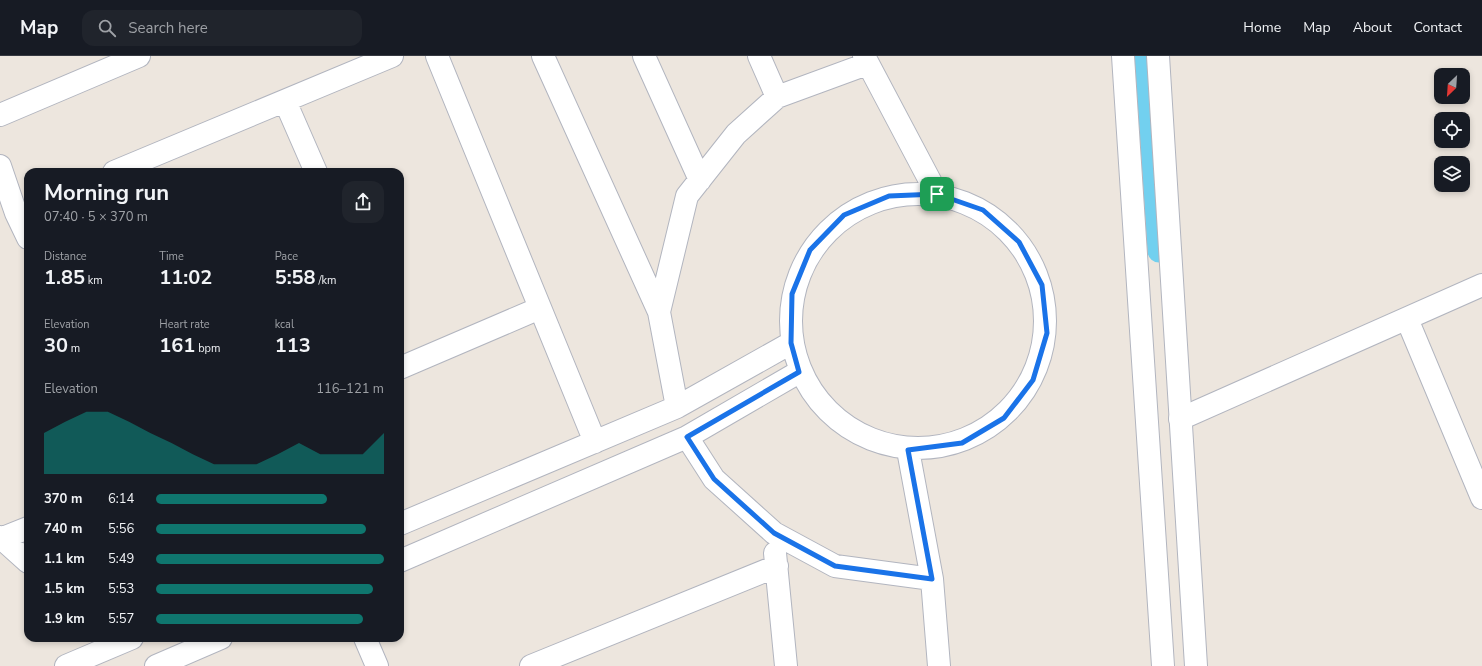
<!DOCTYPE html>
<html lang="en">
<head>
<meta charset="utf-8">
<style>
  body { margin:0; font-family:"Nunito Sans",sans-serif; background:#20242c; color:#f1f3f6; height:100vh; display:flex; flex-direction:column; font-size:15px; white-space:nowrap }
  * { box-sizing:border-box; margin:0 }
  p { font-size:13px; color:#9ea1a6 }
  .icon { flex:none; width:22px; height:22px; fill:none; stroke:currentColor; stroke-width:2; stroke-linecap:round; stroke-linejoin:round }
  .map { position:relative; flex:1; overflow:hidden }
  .sheet { position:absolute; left:24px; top:112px; width:380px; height:474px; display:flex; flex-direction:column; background:#171b24; border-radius:12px; box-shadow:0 2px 6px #0003 }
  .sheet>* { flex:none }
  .needle { width:26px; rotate:205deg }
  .fabs { position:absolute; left:1434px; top:12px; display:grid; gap:8px }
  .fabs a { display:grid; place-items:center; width:36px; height:36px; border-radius:8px; background:#171b24; box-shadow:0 2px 6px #0003; font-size:20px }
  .pin { position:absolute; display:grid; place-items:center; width:34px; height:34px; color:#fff; margin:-17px; border-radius:8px; box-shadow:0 2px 6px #0006 }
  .round { display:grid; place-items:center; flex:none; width:42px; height:42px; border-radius:12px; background:#20242c }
  .head { display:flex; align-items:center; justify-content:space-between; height:68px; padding:0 20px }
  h1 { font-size:22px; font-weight:700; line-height:30px }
  .metrics { display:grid; grid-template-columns:repeat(3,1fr); gap:6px; height:68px; padding:4px 20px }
  .metrics div { display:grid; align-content:center }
  .metrics b { font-size:20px; font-weight:700 }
  .metrics small { font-size:11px; font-weight:400 }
  .metrics p { font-size:11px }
  .chart { height:112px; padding:8px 20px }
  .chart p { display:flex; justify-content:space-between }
  .chart svg { width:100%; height:72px; margin-top:4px; fill:#0f766e; opacity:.7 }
  ul { padding:0 20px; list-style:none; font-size:13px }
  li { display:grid; grid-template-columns:64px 48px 1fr; align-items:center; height:30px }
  li i { height:10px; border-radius:5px; background:#0f766e }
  header { display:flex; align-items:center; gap:24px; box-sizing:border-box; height:56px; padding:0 20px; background:#171b24; border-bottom:1px solid #363941 }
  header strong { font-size:19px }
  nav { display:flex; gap:22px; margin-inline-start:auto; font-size:14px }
  .search { width:280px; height:36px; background:#20242c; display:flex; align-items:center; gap:10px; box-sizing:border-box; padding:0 14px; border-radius:12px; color:#9ea1a6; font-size:15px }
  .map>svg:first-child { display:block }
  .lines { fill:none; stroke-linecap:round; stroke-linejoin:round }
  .canal { stroke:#72d0ef; stroke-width:23 }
  .minor-casing { stroke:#b2b5bf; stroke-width:24 }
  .tertiary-casing { stroke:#b2b5bf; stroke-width:24 }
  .minor { stroke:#fff; stroke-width:22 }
  .tertiary { stroke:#fff; stroke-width:22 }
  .route-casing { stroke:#fff; stroke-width:8 }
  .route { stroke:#1a73e8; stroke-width:5 }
</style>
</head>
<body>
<header>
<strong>Map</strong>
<div class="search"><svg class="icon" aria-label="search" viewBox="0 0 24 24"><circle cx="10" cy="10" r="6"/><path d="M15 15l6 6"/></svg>Search here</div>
<nav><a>Home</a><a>Map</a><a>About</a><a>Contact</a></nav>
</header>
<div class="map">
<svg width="1482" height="610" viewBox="0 0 1482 610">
  <rect width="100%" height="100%" fill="#ede6de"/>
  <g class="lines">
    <path class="canal" d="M1146,0L1159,195"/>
    <defs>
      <path id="minor" d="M437,0L595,386
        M543,0L659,256
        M644,0L700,124
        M759,0L777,41
        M864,0L937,138
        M1123,0L1163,610
        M285,45L316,116
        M0,59L139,0
        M0,110L16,157L28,182
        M114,116L392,0
        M791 265a127 127 0 1 1 254 0a127 127 0 1 1-254 0Z
        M1407,263L1482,442
        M400,312L540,252
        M677,351L659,256L687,140L736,78L777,41L867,8
        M1180,363L1482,229
        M687,381L714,423L774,477L835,510L932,523
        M908,394L932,523L939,610
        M400,468L677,351L791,287
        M0,481L28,506
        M3,482L28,472
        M775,497L786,610
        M400,505L687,381L799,316
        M365,582L377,610
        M66,610L132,582
        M156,610L221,582
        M531,610L777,510"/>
      <path id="tertiary" d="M1158,0L1196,610"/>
    </defs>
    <use href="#minor" class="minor-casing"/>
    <use href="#tertiary" class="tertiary-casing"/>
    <use href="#minor" class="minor"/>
    <use href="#tertiary" class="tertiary"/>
  </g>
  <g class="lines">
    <defs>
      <path id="route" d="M937,138L983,154L1019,186L1042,229L1047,277L1033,324L1004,362L962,387L908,394L932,523L835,510L774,477L714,423L687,381L799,316L791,287L792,238L810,194L844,159L889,140Z"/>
    </defs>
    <use href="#route" class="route-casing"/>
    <use href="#route" class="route"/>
  </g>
</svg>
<div class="fabs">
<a><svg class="needle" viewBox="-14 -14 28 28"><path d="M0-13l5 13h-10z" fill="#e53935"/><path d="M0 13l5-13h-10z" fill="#9ea1a6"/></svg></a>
<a><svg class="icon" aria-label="locate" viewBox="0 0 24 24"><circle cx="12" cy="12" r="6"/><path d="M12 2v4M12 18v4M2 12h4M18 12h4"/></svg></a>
<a><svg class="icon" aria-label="layers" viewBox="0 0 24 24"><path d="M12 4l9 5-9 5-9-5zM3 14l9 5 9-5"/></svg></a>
</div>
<div class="pin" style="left:937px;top:138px;background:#1e9e55"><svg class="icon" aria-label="arrive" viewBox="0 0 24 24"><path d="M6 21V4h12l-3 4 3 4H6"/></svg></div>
<section class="sheet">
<div class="head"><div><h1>Morning run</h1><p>07:40 · 5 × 370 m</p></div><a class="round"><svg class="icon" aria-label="share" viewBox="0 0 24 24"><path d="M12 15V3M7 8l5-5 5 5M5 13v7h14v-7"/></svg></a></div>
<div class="metrics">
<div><p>Distance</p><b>1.85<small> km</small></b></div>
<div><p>Time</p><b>11:02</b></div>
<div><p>Pace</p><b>5:58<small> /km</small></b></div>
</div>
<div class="metrics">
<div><p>Elevation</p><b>30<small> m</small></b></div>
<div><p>Heart rate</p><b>161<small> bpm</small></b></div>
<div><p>kcal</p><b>113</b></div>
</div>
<div class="chart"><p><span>Elevation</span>116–121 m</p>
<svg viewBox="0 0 160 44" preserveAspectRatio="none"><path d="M0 44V19L10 12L20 6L30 6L40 12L50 19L60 25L70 32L80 38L90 38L100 38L110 32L120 25L130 32L140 32L150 32L160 19V44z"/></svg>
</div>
<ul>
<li><b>370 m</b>6:14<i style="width:75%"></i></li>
<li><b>740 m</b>5:56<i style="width:92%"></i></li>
<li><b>1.1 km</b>5:49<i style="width:100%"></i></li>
<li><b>1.5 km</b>5:53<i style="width:95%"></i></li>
<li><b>1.9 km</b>5:57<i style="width:91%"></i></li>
</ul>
</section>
</div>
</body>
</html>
